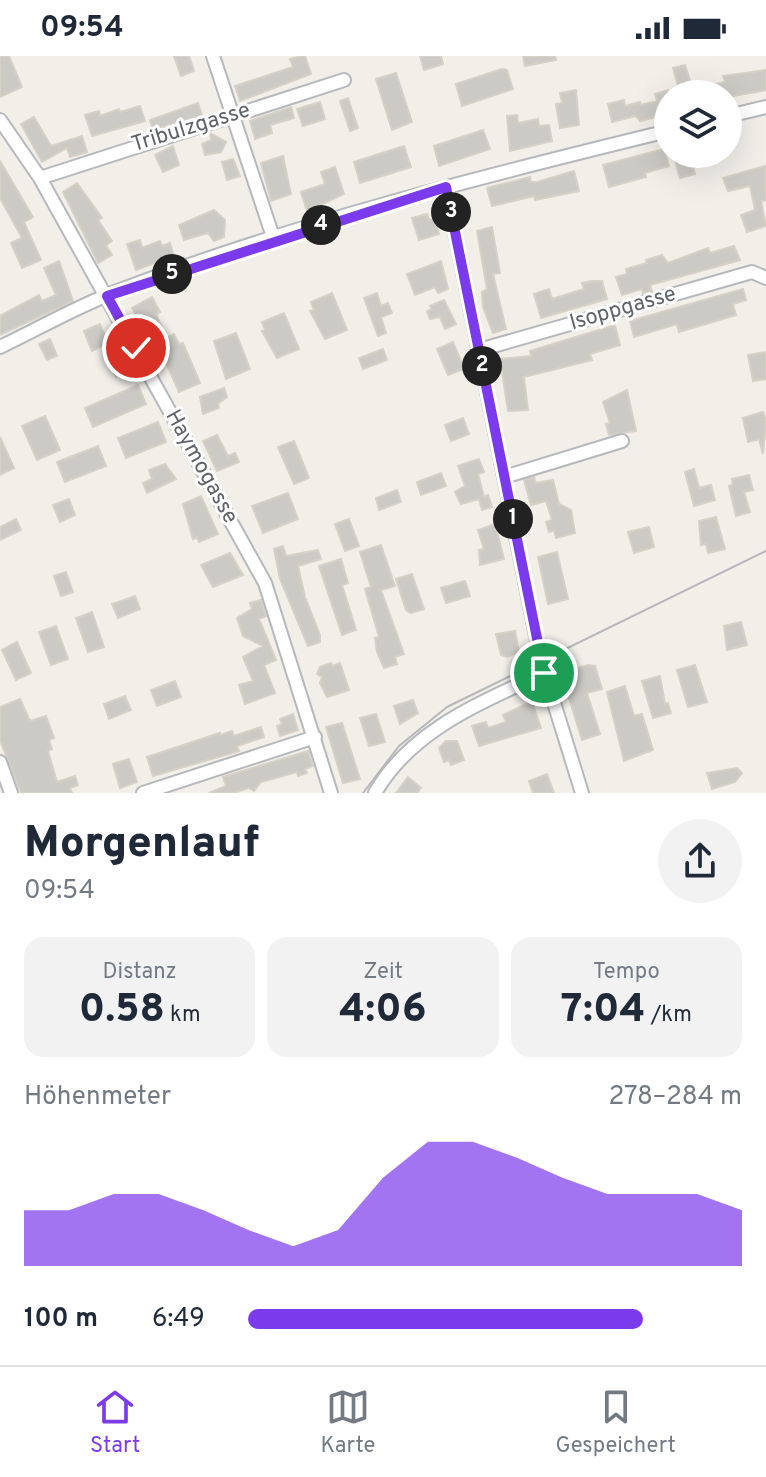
<!DOCTYPE html>
<html lang="de">
<head>
<meta charset="utf-8">
<style>
  body { margin:0; font-family:Overpass,sans-serif; background:#f2f2f3; color:#1f2937; height:100vh; display:flex; flex-direction:column; font-size:30px; white-space:nowrap }
  * { box-sizing:border-box; margin:0 }
  p { font-size:26px; color:#747a83 }
  .icon { flex:none; width:44px; height:44px; fill:none; stroke:currentColor; stroke-width:2; stroke-linecap:round; stroke-linejoin:round }
  .map { position:relative; height:737px; overflow:hidden }
  .details { display:flex; flex-direction:column; background:#fff; flex:1 }
  .details>* { flex:none }
  .controls { position:absolute; left:654px; top:24px; display:grid; gap:16px }
  .controls a { display:grid; place-items:center; width:88px; height:88px; border-radius:50%; background:#fff; box-shadow:0 8px 32px #0002; font-size:40px }
  .pin { position:absolute; display:grid; place-items:center; width:68px; height:68px; color:#fff; margin:-34px; border:4px solid #fff; border-radius:50%; box-shadow:0 2px 8px #0007 }
  .km { position:absolute; width:40px; height:40px; margin:-20px; border-radius:50%; background:#222; color:#fff; font-size:22px; line-height:40px; text-align:center }
  .round { display:grid; place-items:center; flex:none; width:84px; height:84px; border-radius:42px; background:#f2f2f3 }
  .overview { display:flex; align-items:center; justify-content:space-between; height:136px; padding:0 24px }
  h1 { font-size:44px; font-weight:800; line-height:60px }
  .metrics { display:grid; grid-template-columns:repeat(3,1fr); gap:12px; height:136px; padding:8px 24px }
  .metrics div { display:grid; align-content:center; border-radius:20px; background:#f2f2f3; text-align:center }
  .metrics b { font-size:40px; font-weight:800 }
  .metrics small { font-size:22px; font-weight:400 }
  .metrics p { font-size:22px }
  .chart { height:224px; padding:16px 24px }
  .chart p { display:flex; justify-content:space-between }
  .chart svg { width:100%; height:144px; margin-top:8px; fill:#7c3aed; opacity:.7 }
  ul { padding:0 24px; list-style:none; font-size:26px }
  li { display:grid; grid-template-columns:128px 96px 1fr; align-items:center; height:60px }
  li i { height:20px; border-radius:10px; background:#7c3aed }
  .status { display:flex; justify-content:space-between; align-items:center; height:56px; padding:0 40px; background:#fff; direction:ltr }
  .status svg { height:22px; fill:currentColor }
  .menu { display:flex; justify-content:space-around; align-items:center; height:112px; border-top:2px solid #e0e1e3; background:#fff; font-size:22px; color:#747a83 }
  .menu a { display:grid; justify-items:center; gap:4px }
  .menu .on { color:#7c3aed }
  .map>svg:first-child { display:block }
  .building { fill:#cccac5; stroke:#d6d1c6; stroke-width:2 }
  .lines { fill:none; stroke-linecap:round; stroke-linejoin:round }
  .minor-casing { stroke:#b5b8bc; stroke-width:16 }
  .minor { stroke:#fff; stroke-width:12 }
  .tram { stroke:#b6b7b8; stroke-width:2 }
  .route-casing { stroke:#fff; stroke-width:16 }
  .route { stroke:#7c3aed; stroke-width:10 }
  .labels { text-anchor:middle; dominant-baseline:central; stroke-width:6; stroke-linejoin:round; paint-order:stroke }
  .street-label { font-size:22px; fill:#5f6368; stroke:#fff }
</style>
</head>
<body>
<div class="status"><b>09:54</b><svg viewBox="0 0 49 12"><path d="M0 12V9h3v3zM5 12V6h3v6zM10 12V3h3v9zM15 12V0h3v12zM26 1h20v11H26zM47 4h2v5h-2z"/></svg></div>
<div class="map">
<svg width="766" height="737" viewBox="0 0 766 737">
  <rect width="100%" height="100%" fill="#f1efe8"/>
  <path class="building" d="M0,0H9L22,31L0,41Z
    M174,0H189L194,15L181,20Z
    M301,0H305L311,18L240,45L235,30L293,11L290,3Z
    M420,0H441L443,8L424,14Z
    M523,0H555L556,4L525,10Z
    M685,9L692,31L679,34L673,12Z
    M502,13L507,14L513,33L462,50L456,28Z
    M766,14V34L728,41V38H704L702,31L725,26L723,20Z
    M396,17L412,66L392,74L376,23Z
    M576,34L579,69L560,72L556,48L562,47L560,37Z
    M668,34V58L640,65L636,60L612,66L608,48L624,44L625,50L640,46L641,49L657,45L655,38Z
    M348,42L358,72L350,75L340,45Z
    M320,46L325,63L303,70L297,53Z
    M198,47L202,59L153,74L150,64Z
    M140,50L145,65L92,80L85,59L99,55L100,60L119,53L120,56Z
    M291,51L294,62L270,69L272,77L255,83L250,65Z
    M517,59L518,67L538,63L539,70L549,69L552,85L510,95L507,60Z
    M34,61L51,90L82,80L87,96L70,101L67,92L42,106L21,68Z
    M483,74L490,93L439,110L434,90Z
    M210,77L226,86L221,96L205,99L202,88L211,84Z
    M173,90L179,109L163,116L155,99Z
    M404,90L411,111L360,127L354,106Z
    M664,93L669,110L645,117L646,121L609,131L603,109Z
    M689,98L695,118L680,122L674,101Z
    M283,100L291,138L271,145L261,107Z
    M233,103L240,120L227,124L222,106Z
    M0,105L33,161L24,166L41,204L22,212L11,187L22,182L0,142Z
    M765,110L766,144L761,145L766,170L747,176L741,159L755,154L750,130L728,135L723,122Z
    M335,111L344,138L307,155L301,136L325,128L321,116Z
    M574,115L579,135L535,144L534,140L492,150L487,132L530,121L531,126H537Z
    M77,127L102,162L98,164L112,185L106,189L112,199L98,207L63,136Z
    M214,154L225,164L224,181L214,185L208,177L184,184L179,169Z
    M427,158L429,164L435,162L439,178L419,184L412,162Z
    M492,171L500,217L493,218L506,273L493,277L483,251L482,236L487,233L477,175Z
    M140,184L142,192L160,185L162,190L170,187L174,200L136,214L127,188Z
    M734,190L740,204L650,229L652,235L643,238L642,233L622,239L616,221L627,218L626,213L647,207L646,204L662,199L668,207L708,192L710,197Z
    M59,205L73,245L0,279V260L39,239L42,245L56,239L44,212Z
    M441,205L448,233L438,237L435,231L415,239L407,218Z
    M592,225H602L607,243L541,262L534,238L549,233L552,243L584,233L582,227Z
    M743,233L746,244L733,248L736,259L679,276L677,268L634,281L630,265Z
    M332,237L347,274L325,283L310,255L314,254L311,246Z
    M377,237L381,250L388,247L392,257L381,261L386,277L378,280L364,242Z
    M152,241L160,256L156,258L166,282L174,278L179,288L183,287L200,327L179,336L153,278L148,280L132,252Z
    M444,244L456,268L445,273L440,261L430,263L427,255L432,253L430,250Z
    M284,257L299,293L277,302L262,275L265,274L262,266Z
    M100,268L108,287L92,295L84,275Z
    M615,269L620,289L590,298L592,304L524,321L528,354L508,355L500,303L531,300L530,295Z
    M236,277L250,313L226,323L214,285Z
    M50,283L57,300L47,304L39,288Z
    M453,286L464,313L448,319L437,293Z
    M383,293L387,304L363,313L359,302Z
    M766,296V323L753,325L748,299Z
    M124,302L129,315L116,321L110,308Z
    M138,329L146,348L93,371L85,352Z
    M224,332L227,341L218,348L219,352L203,358L200,341Z
    M627,334L636,375L609,379L606,368L610,367L603,346Z
    M763,356L766,365L763,398L759,383L748,386L743,362Z
    M45,360L60,394L37,404L22,370Z
    M463,362L469,378L451,385L445,369Z
    M158,366L166,386L126,402L118,382Z
    M217,379L228,400L235,397L239,406L217,415L203,385Z
    M0,381L14,412L0,419Z
    M294,385L309,422L294,428L278,391Z
    M98,390L106,410L65,426L57,406Z
    M479,403L484,416L478,418L484,441L488,439L492,451L482,454L479,443L461,448L455,436L465,430L458,410Z
    M165,408L176,423L147,437L143,427L152,423L149,414Z
    M694,413L699,432L711,429L715,444L694,450L685,416Z
    M441,417L446,430L421,439L417,426Z
    M749,419L753,434L744,436L750,456L736,460L729,430L733,428L732,423Z
    M534,421L536,427L553,424L559,448L571,454L575,477L556,482L554,474L549,476L546,466L552,464L546,445L531,449L524,424Z
    M397,434L401,446L379,454L376,442Z
    M288,437L298,463L263,477L252,450Z
    M201,440L218,478L199,486L197,481L193,483L183,448Z
    M69,443L75,459L60,466L53,449Z
    M716,461L725,493L708,497L706,488L701,489L699,465Z
    M16,463L21,474L0,484V471Z
    M349,463L359,490L345,495L335,468Z
    M495,468L504,503L480,509L479,494L484,493L478,474Z
    M649,471L654,491L634,497L628,476Z
    M381,489L395,530L381,534L404,598L395,601L397,608L384,612L377,596L375,582L379,581L365,533L371,531L360,496Z
    M283,490L286,500L318,494L321,503L298,510L305,541L320,579V586L308,590L280,523L274,493Z
    M557,496L568,543L548,548L538,501Z
    M230,497L243,519L213,531L201,509Z
    M341,503L348,527L342,529L356,574L342,579L319,510Z
    M66,516L73,536L61,540L54,520Z
    M412,518L424,553L411,557L406,554L396,523Z
    M465,525L470,540L446,547L441,532Z
    M135,540L140,553L118,562L112,548Z
    M261,544L266,560L259,563L276,604L264,609L275,637L245,648L239,629L253,625L243,601L263,590L243,580L237,562L252,553L250,547Z
    M92,556L104,591L88,596L76,562Z
    M741,566L747,589L727,594L724,570Z
    M56,570L68,603L51,609L39,576Z
    M515,575L519,596L507,601L501,599L496,578Z
    M17,586L31,617L16,624L2,594Z
    M331,607L332,610L340,607L349,634L327,641L320,627L322,621L317,618L320,611Z
    M588,609L595,610L602,633L587,637L600,678L582,684L564,626L559,628L556,619Z
    M695,609L707,646L688,651L677,614Z
    M660,620L665,648L668,647L671,657L653,662L642,625Z
    M175,625L181,641L157,650L151,634Z
    M625,630L634,660L642,658L653,694L624,705L607,636Z
    M125,640L131,654L109,663L104,648Z
    M20,643L30,665L46,660L54,682L49,684L52,693L48,695L57,726L75,720L78,729L70,732L72,737H21L0,684V651Z
    M413,644L418,657L400,668L394,650Z
    M526,648H533L541,672L479,690L472,670L486,666L488,672L506,666L503,659Z
    M293,658L298,674L280,680L277,670L282,668L280,663Z
    M376,658L385,686L369,690L360,662Z
    M342,667L360,723L343,727L326,671Z
    M261,671L264,681L237,690L239,695L153,720L147,701L220,677V679L232,675L234,680Z
    M446,685H457L464,704L451,709L449,704L444,706L439,692Z
    M308,695L313,710L305,713L307,717L298,720L297,716L261,726L254,735L249,732L233,737H209L226,730L223,721Z
    M129,703L137,726L120,732L113,708Z
    M737,712L742,717L735,726L712,733L707,717Z
    M547,718L554,737H533L529,725Z
    M408,721L421,732L417,737H396Z"/>
  <g class="lines">
    <defs>
      <path id="minor" d="M213,0L274,184
        M728,60L766,51
        M0,64L40,122L265,527L331,737
        M40,122L344,24
        M446,131L541,605L582,737
        M0,291C38,273 76,251 115,236C293,168 483,120 668,75
        M479,294L752,216L766,222
        M504,421L622,385
        M0,706L11,737
        M143,737L315,681
        M375,737C412,673 481,647 544,617"/>
    </defs>
    <use href="#minor" class="minor-casing"/>
    <use href="#minor" class="minor"/>
    <path class="tram" d="M363,737L399,690L447,651L766,495"/>
  </g>
  <g class="lines">
    <defs>
      <path id="route" d="M136,292L107,240L446,131L544,617"/>
    </defs>
    <use href="#route" class="route-casing"/>
    <use href="#route" class="route"/>
  </g>
  <g class="labels">
    <g class="street-label">
      <text transform="translate(191 72) rotate(-17)">Tribulzgasse</text>
      <text transform="translate(623 253) rotate(-16)">Isoppgasse</text>
      <text transform="translate(201 411) rotate(61)">Haymogasse</text>
    </g>
  </g>
</svg>
<div class="controls">
<a><svg class="icon" aria-label="layers" viewBox="0 0 24 24"><path d="M12 4l9 5-9 5-9-5zM3 14l9 5 9-5"/></svg></a>
</div>
<div class="pin" style="left:544px;top:617px;background:#1e9e55"><svg class="icon" aria-label="arrive" viewBox="0 0 24 24"><path d="M6 21V4h12l-3 4 3 4H6"/></svg></div>
<div class="pin" style="left:136px;top:292px;background:#d93025"><svg class="icon" aria-label="check" viewBox="0 0 24 24"><path d="M5 12l5 5 9-10"/></svg></div>
<b class="km" style="left:513px;top:463px">1</b>
<b class="km" style="left:482px;top:310px">2</b>
<b class="km" style="left:451px;top:156px">3</b>
<b class="km" style="left:321px;top:169px">4</b>
<b class="km" style="left:172px;top:218px">5</b>
</div>
<section class="details">
<div class="overview"><div><h1>Morgenlauf</h1><p>09:54</p></div><a class="round"><svg class="icon" aria-label="share" viewBox="0 0 24 24"><path d="M12 15V3M7 8l5-5 5 5M5 13v7h14v-7"/></svg></a></div>
<div class="metrics">
<div><p>Distanz</p><b>0.58<small> km</small></b></div>
<div><p>Zeit</p><b>4:06</b></div>
<div><p>Tempo</p><b>7:04<small> /km</small></b></div>
</div>
<div class="chart"><p><span>Höhenmeter</span>278–284 m</p>
<svg viewBox="0 0 160 44" preserveAspectRatio="none"><path d="M0 44V27L10 27L20 22L30 22L40 27L50 33L60 38L70 33L80 17L90 6L100 6L110 11L120 17L130 22L140 22L150 22L160 27V44z"/></svg>
</div>
<ul>
<li><b>100 m</b>6:49<i style="width:80%"></i></li>
</ul>
</section>
<nav class="menu">
<a class="on"><svg class="icon" aria-label="home" viewBox="0 0 24 24"><path d="M3 11l9-7 9 7M6 9v11h12V9"/></svg>Start</a>
<a><svg class="icon" aria-label="map" viewBox="0 0 24 24"><path d="M3 6l6-2 6 2 6-2v14l-6 2-6-2-6 2zM9 4v14M15 6v14"/></svg>Karte</a>
<a><svg class="icon" aria-label="saved" viewBox="0 0 24 24"><path d="M7 4h10v16l-5-4-5 4z"/></svg>Gespeichert</a>
</nav>
</body>
</html>
